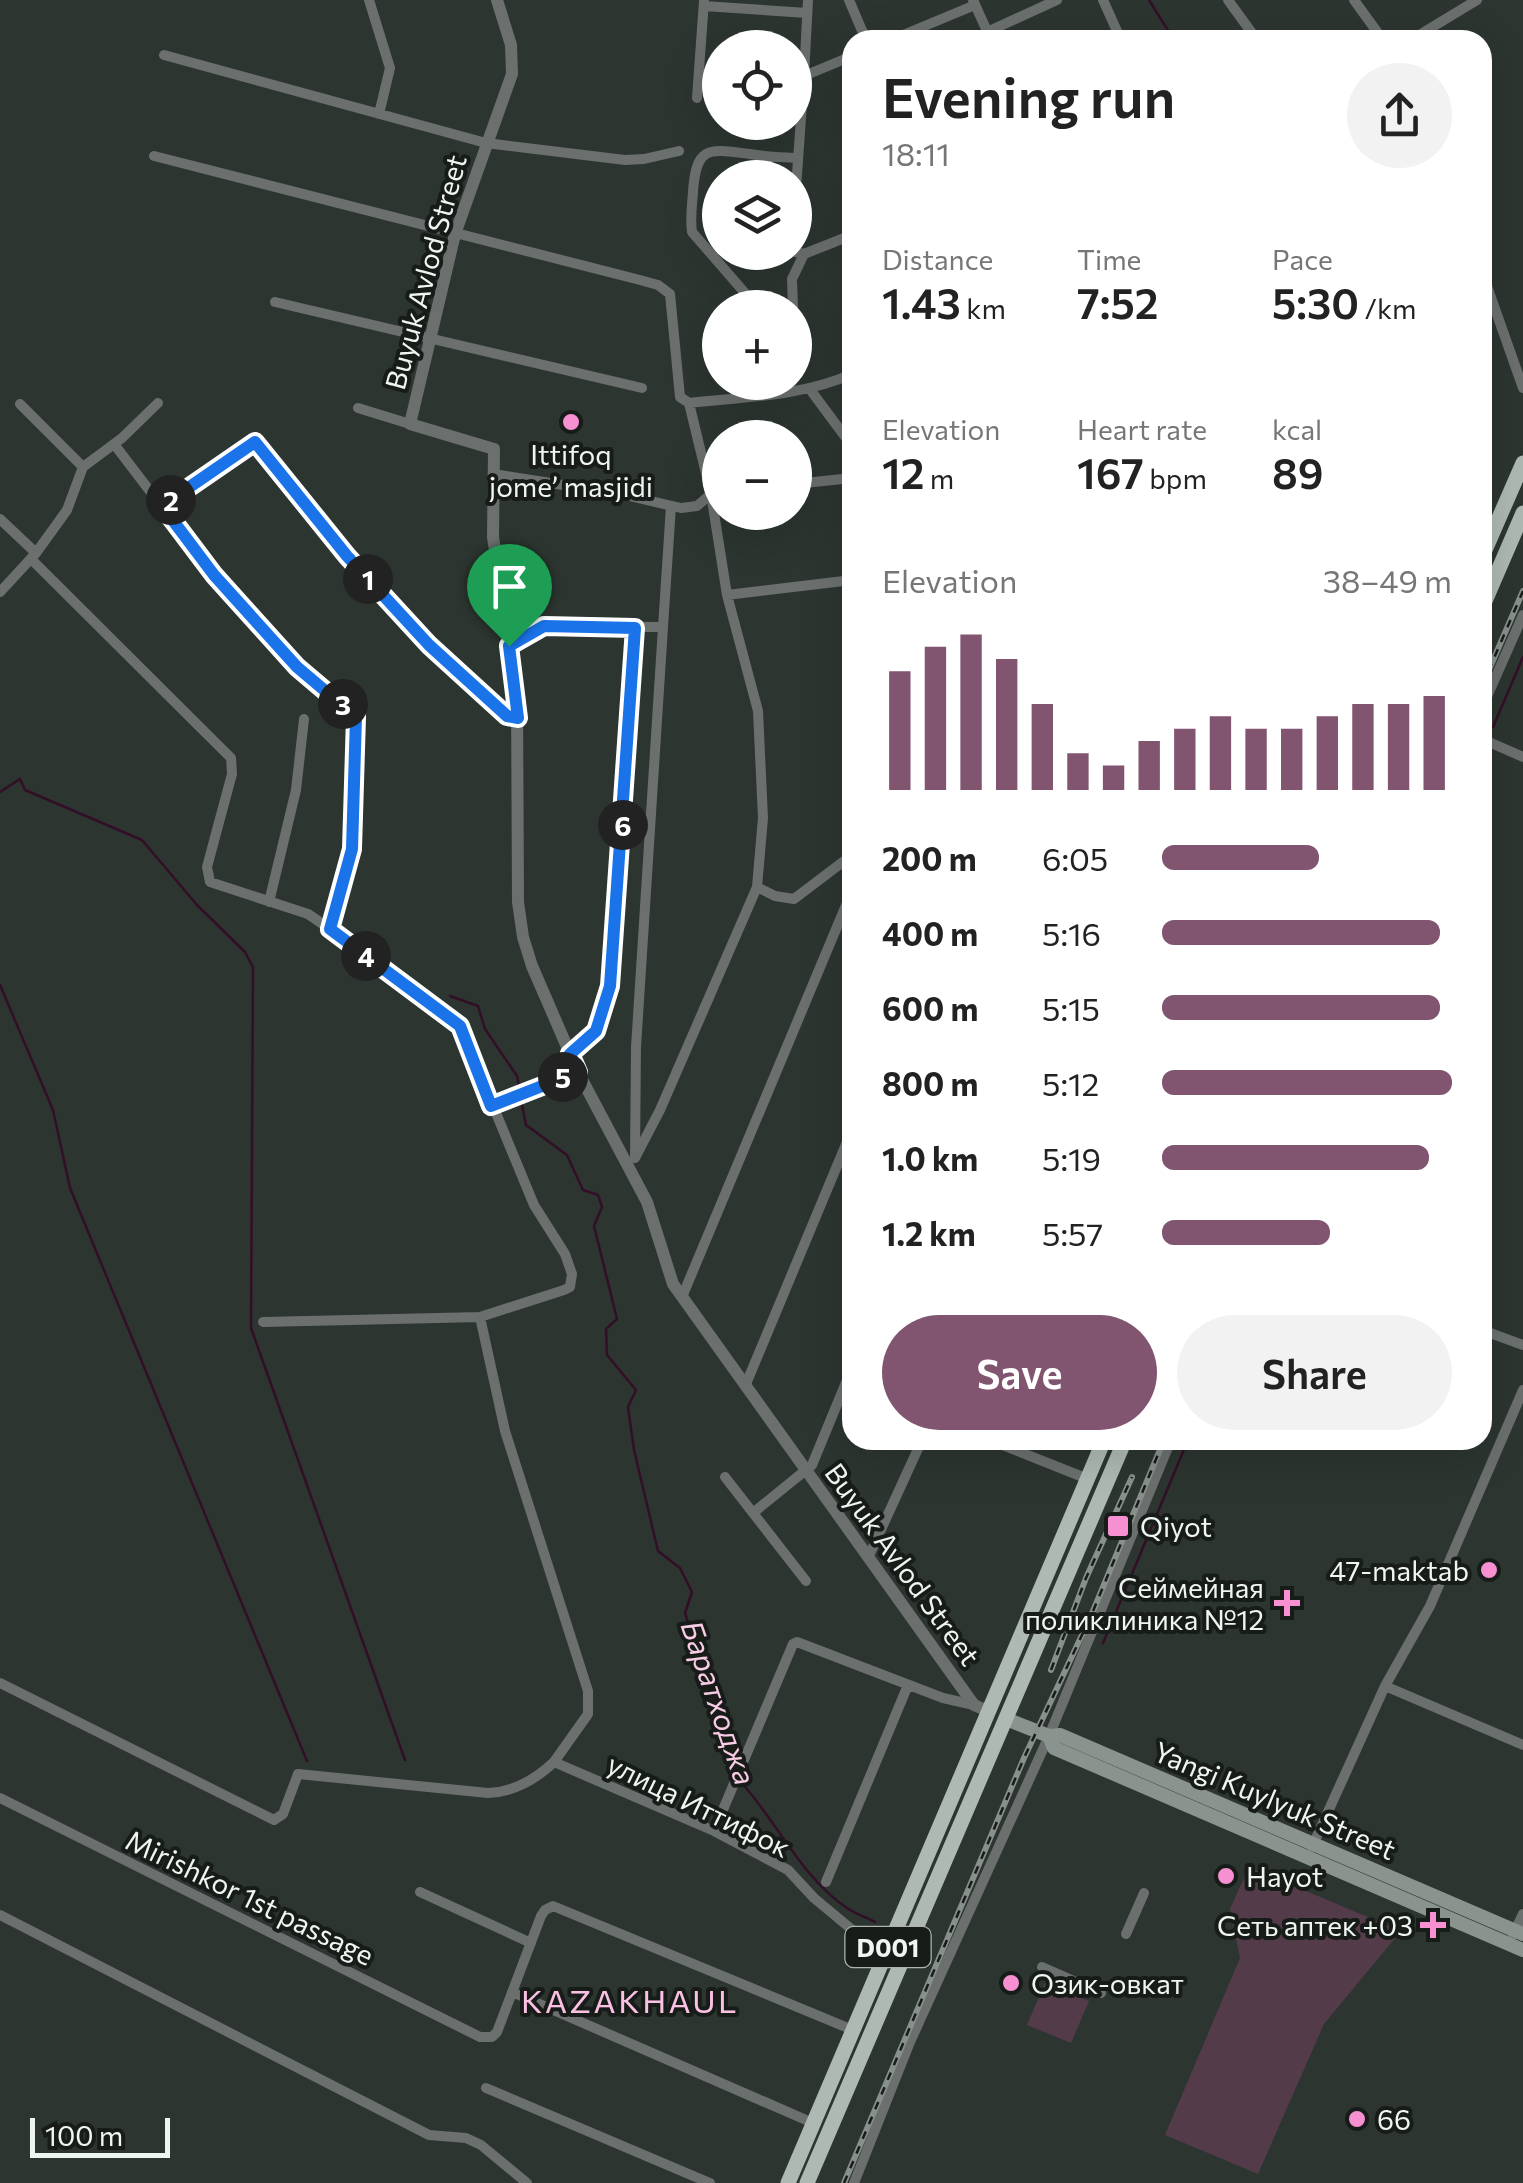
<!DOCTYPE html>
<html lang="en">
<head>
<meta charset="utf-8">
<style>
  body { margin:0; font-family:Commissioner,sans-serif; background:#f2f2f2; color:#222; height:100vh; display:flex; flex-direction:column; font-size:38px; white-space:nowrap }
  * { box-sizing:border-box; margin:0 }
  p { font-size:32px; color:#767676 }
  .icon { flex:none; width:55px; height:55px; fill:none; stroke:currentColor; stroke-width:2; stroke-linecap:round; stroke-linejoin:round }
  .map { position:relative; flex:1; overflow:hidden }
  .side { position:absolute; left:842px; top:30px; width:650px; height:1420px; display:flex; flex-direction:column; background:#fff; border-radius:30px; box-shadow:0 10px 40px #0002 }
  .side>* { flex:none }
  .buttons { position:absolute; left:702px; top:30px; display:grid; gap:20px }
  .buttons a { display:grid; place-items:center; width:110px; height:110px; border-radius:50%; background:#fff; box-shadow:0 10px 40px #0002; font-size:50px }
  .scale { position:absolute; left:30px; bottom:25px; width:140px; box-sizing:border-box; padding-left:10px; border:5px solid #eff5f1; border-top:0; font-size:28px; line-height:35px; white-space:nowrap; color:#eff5f1; -webkit-text-stroke:8px #171c19; paint-order:stroke }
  .pin { position:absolute; display:grid; place-items:center; width:85px; height:85px; color:#fff; margin:-102px -42px; border-radius:50% 50% 50% 0; rotate:-45deg; box-shadow:0 0 10px #0007 }
  .pin .icon { rotate:45deg }
  .km { position:absolute; width:50px; height:50px; margin:-25px; border-radius:50%; background:#222; color:#fff; font-size:28px; line-height:50px; text-align:center }
  .round { display:grid; place-items:center; flex:none; width:105px; height:105px; border-radius:52px; background:#f2f2f2 }
  .head { display:flex; align-items:center; justify-content:space-between; height:170px; padding:0 40px }
  h1 { font-size:55px; font-weight:600; line-height:75px }
  .metrics { display:grid; grid-template-columns:repeat(3,1fr); gap:15px; height:170px; padding:10px 40px }
  .metrics div { display:grid; align-content:center }
  .metrics b { font-size:42px; font-weight:600 }
  .metrics small { font-size:28px; font-weight:400 }
  .metrics p { font-size:28px }
  .chart { height:280px; padding:20px 40px }
  .chart p { display:flex; justify-content:space-between }
  .chart svg { width:100%; height:180px; margin-top:10px; stroke:#815470; stroke-width:6 }
  .primary-button { display:flex; gap:20px; margin-top:auto; padding:20px 40px }
  .primary-button a { flex:1; height:115px; border-radius:60px; background:#815470; color:#fff; font-size:40px; font-weight:600; line-height:115px; text-align:center }
  .primary-button a+a { background:#f2f2f2; color:#222 }
  ul { padding:0 40px; list-style:none; font-size:32px }
  li { display:grid; grid-template-columns:160px 120px 1fr; align-items:center; height:75px }
  li i { height:25px; border-radius:12px; background:#815470 }
  .map>svg:first-child { display:block }
  .green { fill:#543b4a }
  .lines { fill:none; stroke-linecap:round; stroke-linejoin:round }
  .stream { stroke:#330f27; stroke-width:2.5 }
  .minor { stroke:#6b706e; stroke-width:10 }
  .tertiary { stroke:#6b706e; stroke-width:12 }
  .secondary { stroke:#8b938e; stroke-width:14 }
  .trunk { stroke:#aeb9b3; stroke-width:15 }
  .rail-casing { stroke:#88908b; stroke-width:6 }
  .rail { stroke:#171c19; stroke-width:2.5; stroke-dasharray:8; stroke-linecap:butt }
  .route-casing { stroke:#fff; stroke-width:20 }
  .route { stroke:#1a73e8; stroke-width:12 }
  .poi-dot { fill:#f690d0; stroke:#171c19; stroke-width:4 }
  .labels { text-anchor:middle; dominant-baseline:central; stroke-width:8; stroke-linejoin:round; paint-order:stroke }
  .shield { fill:#171c19; stroke:#aeb4b0; stroke-width:2.5 }
  .shield-label { font-size:25px; font-weight:bold; fill:#eff5f1 }
  .street-label { font-size:28px; fill:#eff5f1; stroke:#171c19 }
  .poi-label { font-size:28px; fill:#eff5f1; stroke:#171c19; text-anchor:start }
  .water-label { font-size:30px; font-style:italic; fill:#f8cce5; stroke:#171c19 }
  .quarter-label { font-size:32px; letter-spacing:2.5px; fill:#fbc1e3; stroke:#171c19 }
</style>
</head>
<body>
<div class="map">
<svg width="1523" height="2183" viewBox="0 0 1523 2183">
  <rect width="100%" height="100%" fill="#2c3530"/>
  <path class="green" d="M1249,1867L1401,1931L1324,2024L1258,2174L1165,2135L1240,1958L1230,1909Z
    M1045,1983L1089,2001L1071,2043L1027,2025Z"/>
  <g class="lines">
    <path class="stream" d="M1149,0L1174,40
      M1493,727L1523,657
      M0,792L20,779L25,790L142,840L197,905L245,952L253,967L251,1328L405,1760
      M0,985L53,1110L70,1188L307,1761
      M450,996L478,1006L485,1029L517,1076L520,1092
      M521,1100L526,1125L567,1155L583,1190L598,1195L602,1207L594,1226L617,1319L606,1329L607,1355L636,1390L628,1407L634,1450L658,1551L680,1568L692,1592L685,1613L736,1768
      M1103,1643L1188,1440
      M740,1781C777,1821 800,1876 847,1908C855,1914 866,1917 875,1922"/>
    <path class="minor" d="M369,0L390,68L379,114
      M849,0L866,40
      M973,0L991,40
      M1103,0L1121,40
      M1228,0L1257,40
      M1354,0L1383,40
      M704,6L807,13
      M987,32L1057,0
      M891,40L975,5
      M1411,40L1477,0
      M164,55L486,143L625,160L644,159L679,151
      M804,76L808,0
      M697,98L704,1
      M154,156L640,280L658,285L670,294L680,397L689,403L711,494L727,595L758,711L763,818L757,887L660,1110L635,1158
      M795,202L804,76L852,56
      M795,252L804,254L852,235
      M1482,272L1523,388
      M275,302L642,388
      M758,308L692,232C690,219 692,206 693,192C696,144 710,149 750,154C766,157 782,157 798,158
      M793,308L792,279L804,254
      M809,388L852,446
      M689,403C743,397 803,396 852,374
      M20,404L83,467
      M358,408L410,424
      M114,444L214,575L297,667L356,717L351,849L330,929L460,1026L534,1205L565,1254L572,1274L570,1287L564,1290L480,1317L263,1322
      M493,474L621,494L681,508L697,506L711,494L720,493
      M795,484L852,478
      M163,506L255,443L347,556L429,645L496,708L518,718
      M0,519L36,553L0,592
      M36,553L67,510L83,467L122,438L158,403
      M31,559L231,758L232,774L207,867L210,882L308,914L330,929
      M727,595L852,580
      M509,646L544,626L663,627L671,506
      M1482,708L1523,615
      M1482,739L1523,757
      M757,887L775,896L794,899L852,855
      M269,902L296,790L304,719
      M570,1054L596,1031L610,986L635,628
      M491,1106L578,1072
      M635,1156L636,1047L663,627
      M682,1297L852,891
      M480,1317L505,1431L588,1691V1714L554,1762
      M1482,1330L1523,1345
      M746,1384L852,1130
      M990,1440L1088,1479
      M725,1477L806,1581
      M753,1513L812,1465L852,1368
      M868,1558L922,1440
      M0,1683L274,1820L283,1814L298,1774L488,1793C514,1792 535,1780 554,1762L714,1831L788,1870L814,1898L862,1938L887,1950
      M1385,1686L1523,1745
      M0,1798L480,2037H492L497,2032L541,1916L545,1910L553,1906L853,2030
      M714,1831L793,1644L797,1642L943,1698L974,1705
      M1312,1847L1385,1686L1430,1606L1523,1390
      M826,1882L908,1685
      M420,1892L531,1943
      M0,1915L429,2135L466,2138L481,2145L527,2183
      M1126,1934L1144,1893
      M1513,1935L1523,1914
      M1042,1967L1101,1993
      M512,1992L813,2123
      M486,2088L710,2183
      M854,2183L910,2042L1049,1736L1171,1440"/>
    <path class="tertiary" d="M497,0L511,45L512,74L455,234L410,424L494,449L493,537L517,696L518,902L523,937L532,966L578,1072L647,1202L673,1284L974,1705L988,1711"/>
    <path class="secondary" d="M1006,1719L1049,1736L1060,1735L1523,1934
      M1049,1736L1054,1748L1523,1950"/>
    <path class="trunk" d="M1482,557L1523,463
      M1482,608L1523,513
      M788,2183L1104,1440
      M807,2183L1125,1440"/>
    <defs>
      <path id="rail" d="M1482,686L1523,591
        M1051,1670L1086,1578L1132,1477
        M844,2183L1024,1758L1091,1616L1164,1440"/>
    </defs>
    <use href="#rail" class="rail-casing"/>
    <use href="#rail" class="rail"/>
  </g>
  <g class="lines">
    <defs>
      <path id="route" d="M255,442L347,556L429,645L507,716L518,718L509,646L544,626L635,628L610,986L596,1031L570,1054L578,1072L491,1106L460,1026L330,929L352,849L356,717L297,667L214,575L162,506Z"/>
    </defs>
    <use href="#route" class="route-casing"/>
    <use href="#route" class="route"/>
  </g>
  <g class="poi-dot">
    <circle cx="571" cy="422" r="10"/>
    <rect x="1106" y="1514" width="24" height="24" rx="5"/>
    <circle cx="1489" cy="1570" r="10"/>
    <path d="M1282 1588h10v10h10v10h-10v10h-10v-10h-10v-10h10z"/>
    <circle cx="1226" cy="1876" r="10"/>
    <path d="M1428 1910h10v10h10v10h-10v10h-10v-10h-10v-10h10z"/>
    <circle cx="1011" cy="1983" r="10"/>
    <circle cx="1357" cy="2119" r="10"/>
  </g>
  <g class="labels">
    <rect class="shield" x="845.5" y="1927" width="85" height="40" rx="8"/>
    <g class="shield-label">
      <text x="888" y="1947">D001</text>
    </g>
    <g class="street-label">
      <text transform="translate(425 272) rotate(-75)">Buyuk Avlod Street</text>
      <text transform="translate(903 1564) rotate(54)">Buyuk Avlod Street</text>
      <text transform="translate(1275 1800) rotate(23)">Yangi Kuylyuk Street</text>
      <text transform="translate(699 1805) rotate(26)">улица Иттифок</text>
      <text transform="translate(250 1897) rotate(26)">Mirishkor 1st passage</text>
    </g>
    <g class="poi-label">
      <text x="571" y="454" text-anchor="middle">Ittifoq<tspan x="571" dy="32">jome’ masjidi</tspan></text>
      <text x="1140" y="1526">Qiyot</text>
      <text x="1469" y="1570" text-anchor="end">47-maktab</text>
      <text x="1264" y="1587" text-anchor="end">Сеймейная<tspan x="1264" dy="32">поликлиника №12</tspan></text>
      <text x="1246" y="1876">Hayot</text>
      <text x="1413" y="1925" text-anchor="end">Сеть аптек +03</text>
      <text x="1031" y="1983">Озик-овкат</text>
      <text x="1377" y="2119">66</text>
    </g>
    <g class="water-label">
      <text transform="translate(720 1702) rotate(71)">Баратходжа</text>
    </g>
    <g class="quarter-label">
      <text x="630" y="2000">KAZAKHAUL</text>
    </g>
  </g>
</svg>
<div class="buttons">
<a><svg class="icon" aria-label="locate" viewBox="0 0 24 24"><circle cx="12" cy="12" r="6"/><path d="M12 2v4M12 18v4M2 12h4M18 12h4"/></svg></a>
<a><svg class="icon" aria-label="layers" viewBox="0 0 24 24"><path d="M12 4l9 5-9 5-9-5zM3 14l9 5 9-5"/></svg></a>
<a>+</a>
<a>−</a>
</div>
<div class="scale">100 m</div>
<div class="pin" style="left:509px;top:646px;background:#1e9e55"><svg class="icon" aria-label="arrive" viewBox="0 0 24 24"><path d="M6 21V4h12l-3 4 3 4H6"/></svg></div>
<b class="km" style="left:368px;top:579px">1</b>
<b class="km" style="left:171px;top:500px">2</b>
<b class="km" style="left:343px;top:704px">3</b>
<b class="km" style="left:366px;top:956px">4</b>
<b class="km" style="left:563px;top:1077px">5</b>
<b class="km" style="left:623px;top:825px">6</b>
<section class="side">
<div class="head"><div><h1>Evening run</h1><p>18:11</p></div><a class="round"><svg class="icon" aria-label="share" viewBox="0 0 24 24"><path d="M12 15V3M7 8l5-5 5 5M5 13v7h14v-7"/></svg></a></div>
<div class="metrics">
<div><p>Distance</p><b>1.43<small> km</small></b></div>
<div><p>Time</p><b>7:52</b></div>
<div><p>Pace</p><b>5:30<small> /km</small></b></div>
</div>
<div class="metrics">
<div><p>Elevation</p><b>12<small> m</small></b></div>
<div><p>Heart rate</p><b>167<small> bpm</small></b></div>
<div><p>kcal</p><b>89</b></div>
</div>
<div class="chart"><p><span>Elevation</span>38–49 m</p>
<svg viewBox="0 0 160 44" preserveAspectRatio="none"><path d="M5 44V15M15 44V9M25 44V6M35 44V12M45 44V23M55 44V35M65 44V38M75 44V32M85 44V29M95 44V26M105 44V29M115 44V29M125 44V26M135 44V23M145 44V23M155 44V21"/></svg>
</div>
<ul>
<li><b>200 m</b>6:05<i style="width:54%"></i></li>
<li><b>400 m</b>5:16<i style="width:96%"></i></li>
<li><b>600 m</b>5:15<i style="width:96%"></i></li>
<li><b>800 m</b>5:12<i style="width:100%"></i></li>
<li><b>1.0 km</b>5:19<i style="width:92%"></i></li>
<li><b>1.2 km</b>5:57<i style="width:58%"></i></li>
</ul>
<div class="primary-button"><a>Save</a><a>Share</a></div>
</section>
</div>
</body>
</html>
